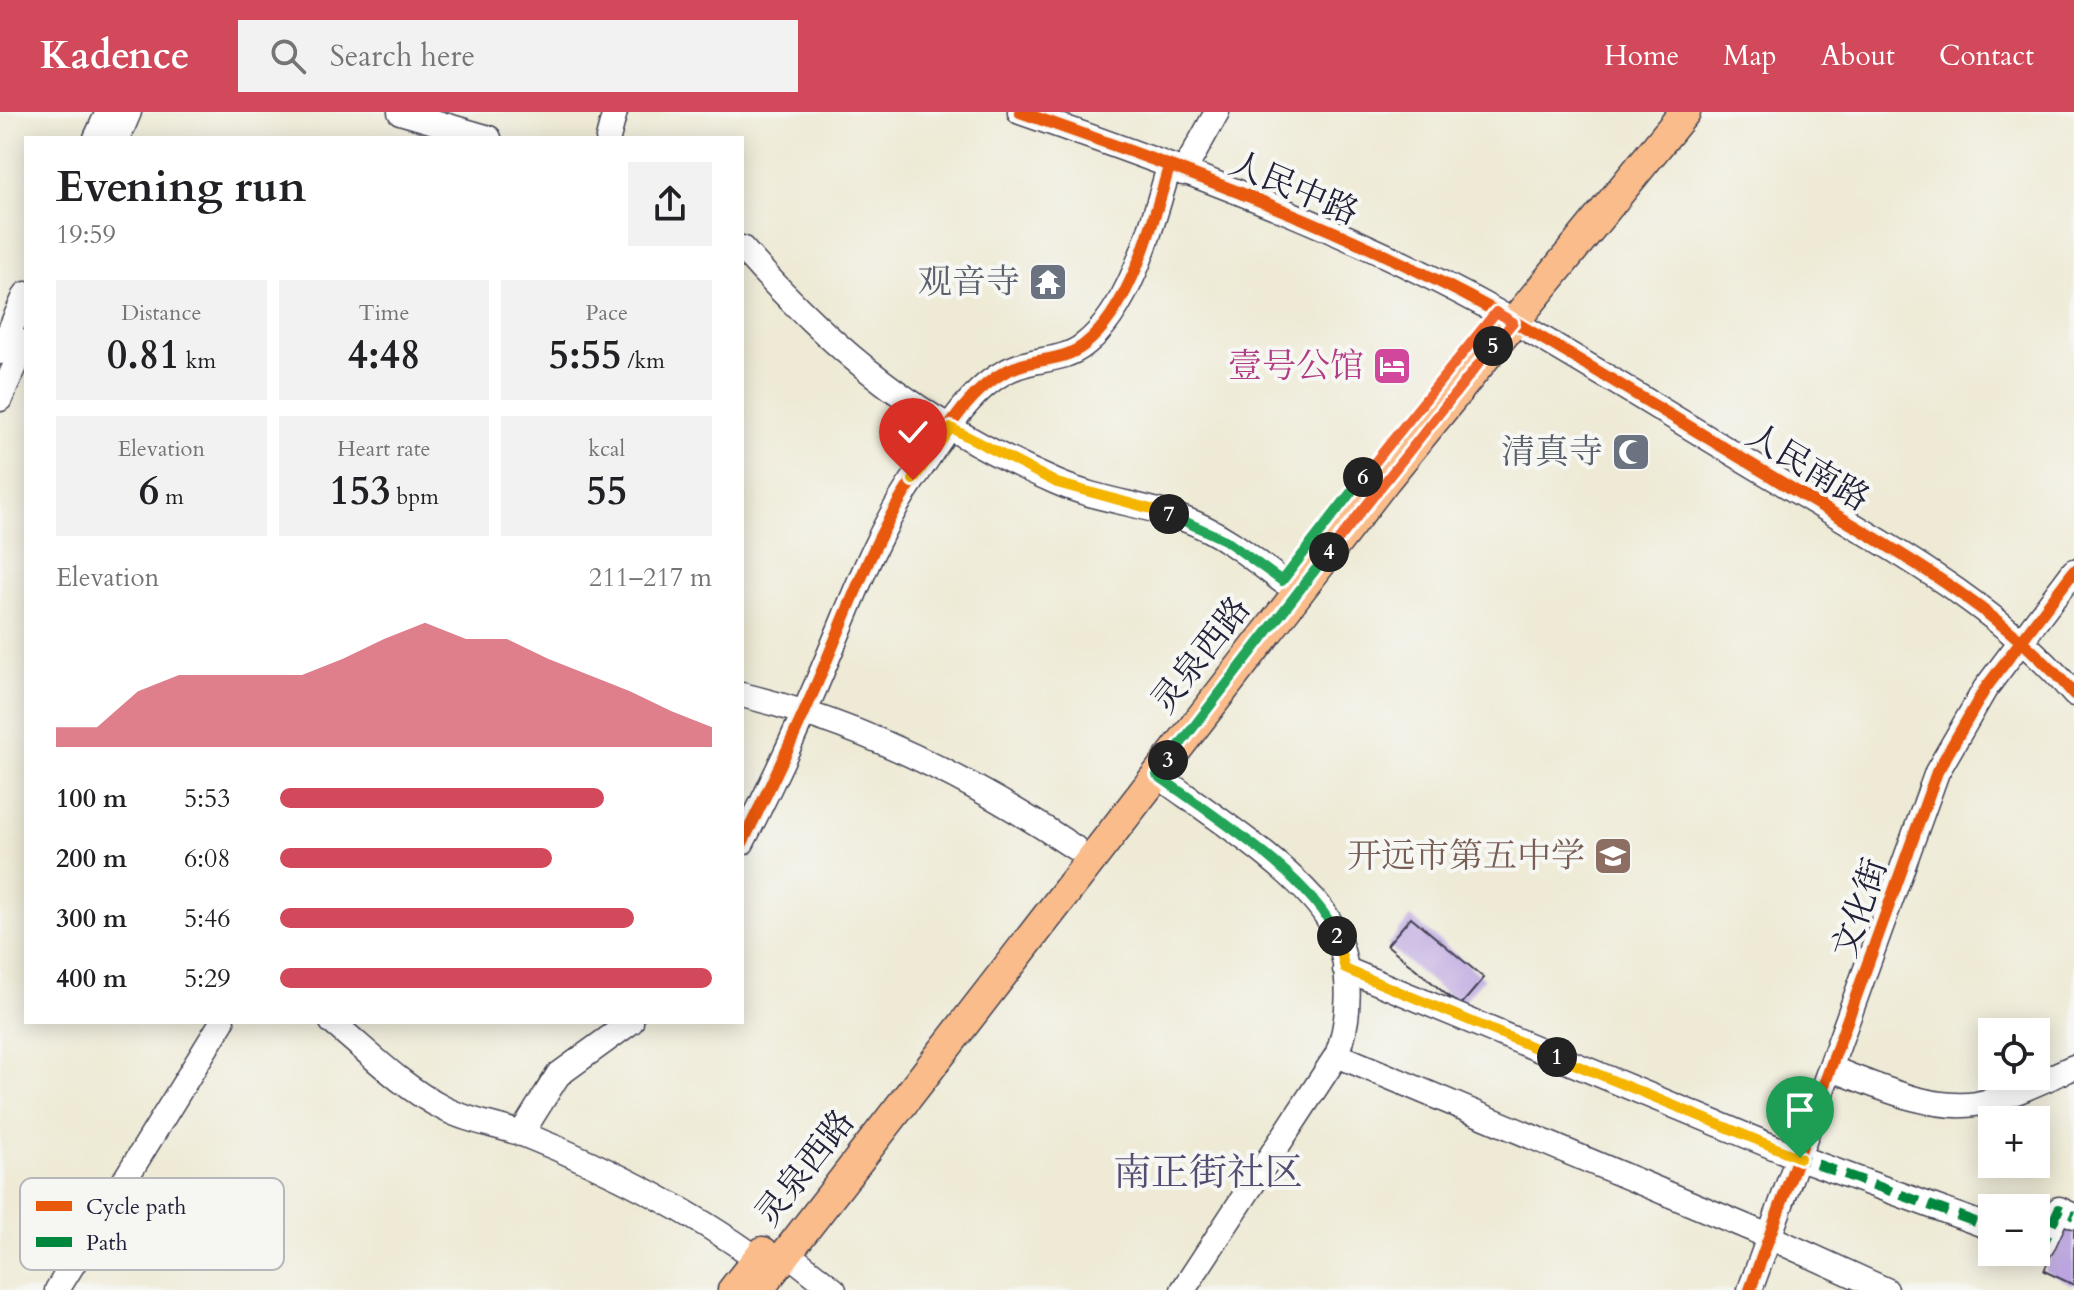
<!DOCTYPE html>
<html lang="en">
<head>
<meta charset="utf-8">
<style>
  body { margin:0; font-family:Cardo,"Noto Serif SC",serif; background:#f2f2f2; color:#202124; height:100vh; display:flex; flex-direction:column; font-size:30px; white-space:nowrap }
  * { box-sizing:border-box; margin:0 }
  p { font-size:26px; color:#757577 }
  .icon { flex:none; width:44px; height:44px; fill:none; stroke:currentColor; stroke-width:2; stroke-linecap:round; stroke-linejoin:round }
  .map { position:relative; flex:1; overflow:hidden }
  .sheet { position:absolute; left:24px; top:24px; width:720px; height:888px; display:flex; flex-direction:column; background:#fff; border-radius:0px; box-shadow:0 4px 20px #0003 }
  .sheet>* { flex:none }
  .controls { position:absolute; left:1978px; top:906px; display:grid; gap:16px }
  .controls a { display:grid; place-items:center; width:72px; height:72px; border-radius:0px; background:#fff; box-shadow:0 4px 20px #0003; font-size:40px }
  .pin { position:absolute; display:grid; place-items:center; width:68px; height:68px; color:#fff; margin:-82px -34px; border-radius:50% 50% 50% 0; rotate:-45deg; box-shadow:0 0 8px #0007 }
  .pin .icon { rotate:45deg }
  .km { position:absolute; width:40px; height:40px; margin:-20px; border-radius:50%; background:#222; color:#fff; font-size:22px; line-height:40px; text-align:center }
  .round { display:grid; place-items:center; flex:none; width:84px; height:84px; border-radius:0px; background:#f2f2f2 }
  .summary { display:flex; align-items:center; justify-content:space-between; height:136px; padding:0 32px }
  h1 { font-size:44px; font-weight:700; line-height:60px }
  .stats { display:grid; grid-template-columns:repeat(3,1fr); gap:12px; height:136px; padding:8px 32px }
  .stats div { display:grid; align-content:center; border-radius:0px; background:#f2f2f2; text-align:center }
  .stats b { font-size:40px; font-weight:700 }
  .stats small { font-size:22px; font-weight:400 }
  .stats p { font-size:22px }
  .chart { height:224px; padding:16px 32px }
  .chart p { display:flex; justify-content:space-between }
  .chart svg { width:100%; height:144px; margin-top:8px; fill:#d1495b; opacity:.7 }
  ul { padding:0 32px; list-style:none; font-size:26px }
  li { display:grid; grid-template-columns:128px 96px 1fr; align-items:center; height:60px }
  li i { height:20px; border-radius:10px; background:#d1495b }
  header { display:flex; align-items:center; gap:48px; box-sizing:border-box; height:112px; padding:0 40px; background:#d1495b; color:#fff }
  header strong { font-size:38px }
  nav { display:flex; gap:44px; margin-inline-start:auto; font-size:28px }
  .search { width:560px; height:72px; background:#f2f2f2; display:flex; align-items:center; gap:20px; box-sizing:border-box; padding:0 28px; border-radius:0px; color:#757577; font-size:30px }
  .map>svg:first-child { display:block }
  .building { fill:#b59bde }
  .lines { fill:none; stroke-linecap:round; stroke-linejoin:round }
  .minor-casing { stroke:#414052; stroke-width:27 }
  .major-casing { stroke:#414052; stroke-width:33 }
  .minor { stroke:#fff; stroke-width:24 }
  .major { stroke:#f9bc8a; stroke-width:30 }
  .quiet { stroke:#00873e; stroke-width:10; stroke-dasharray:20 10; stroke-linecap:butt }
  .cycleway-casing { stroke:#f6f6f2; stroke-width:17 }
  .cycleway { stroke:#e8590c; stroke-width:12 }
  .split-1-casing { stroke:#fff; stroke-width:16 }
  .split-2-casing { stroke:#fff; stroke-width:16 }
  .split-3-casing { stroke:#fff; stroke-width:16 }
  .split-4-casing { stroke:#fff; stroke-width:16 }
  .split-5-casing { stroke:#fff; stroke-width:16 }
  .split-6-casing { stroke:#fff; stroke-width:16 }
  .split-7-casing { stroke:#fff; stroke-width:16 }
  .split-8-casing { stroke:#fff; stroke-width:16 }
  .split-1 { stroke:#f5b400; stroke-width:10 }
  .split-2 { stroke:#f5b400; stroke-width:10 }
  .split-3 { stroke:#22a559; stroke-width:10 }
  .split-4 { stroke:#22a559; stroke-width:10 }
  .split-5 { stroke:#f0652b; stroke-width:10 }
  .split-6 { stroke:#f0652b; stroke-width:10 }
  .split-7 { stroke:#22a559; stroke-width:10 }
  .split-8 { stroke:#f5b400; stroke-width:10 }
  .labels { text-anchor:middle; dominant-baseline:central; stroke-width:8; stroke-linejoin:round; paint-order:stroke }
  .street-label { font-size:34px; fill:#22223b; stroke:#f6f6f2 }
  .worship-label { font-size:34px; fill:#5b616d; stroke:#f6f6f2; text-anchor:end }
  .hotel-label { font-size:34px; fill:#b23c85; stroke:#f6f6f2; text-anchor:end }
  .education-label { font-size:34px; fill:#785e54; stroke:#f6f6f2; text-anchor:end }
  .quarter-label { font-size:38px; fill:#554c74; stroke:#f6f6f2 }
  .key { fill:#f6f6f2; stroke:#b6b6bb; stroke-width:2 }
  .key-label { font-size:22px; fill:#22223b }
</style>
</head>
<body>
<header>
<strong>Kadence</strong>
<div class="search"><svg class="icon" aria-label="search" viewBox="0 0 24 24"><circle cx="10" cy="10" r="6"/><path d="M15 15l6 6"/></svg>Search here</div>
<nav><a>Home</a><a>Map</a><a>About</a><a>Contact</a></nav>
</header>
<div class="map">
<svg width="2074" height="1178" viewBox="0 0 2074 1178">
  <rect width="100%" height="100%" fill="#f6f6f2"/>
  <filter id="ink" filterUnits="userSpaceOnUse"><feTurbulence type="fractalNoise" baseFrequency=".0125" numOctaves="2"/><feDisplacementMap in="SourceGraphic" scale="16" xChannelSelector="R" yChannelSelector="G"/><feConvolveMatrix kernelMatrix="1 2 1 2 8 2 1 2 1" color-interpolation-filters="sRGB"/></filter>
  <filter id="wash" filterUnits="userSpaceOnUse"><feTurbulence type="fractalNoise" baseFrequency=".006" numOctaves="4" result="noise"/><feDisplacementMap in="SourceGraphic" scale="32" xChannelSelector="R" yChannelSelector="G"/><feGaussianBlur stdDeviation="1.8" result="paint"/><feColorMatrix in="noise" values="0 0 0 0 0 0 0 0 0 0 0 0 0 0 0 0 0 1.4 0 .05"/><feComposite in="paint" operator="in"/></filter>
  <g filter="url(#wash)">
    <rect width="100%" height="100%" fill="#eeead5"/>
    <g id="blocks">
      <path class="building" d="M1411,805L1484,866L1460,894L1387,833Z
        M2064,1111L2074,1115V1173L2044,1159Z"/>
    </g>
  </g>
  <g filter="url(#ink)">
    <use href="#blocks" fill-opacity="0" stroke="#414052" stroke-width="2"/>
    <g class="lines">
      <defs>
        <path id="minor" d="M400,0L489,26
          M1020,0C1181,56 1347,117 1497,200C1592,254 1685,313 1779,369C1882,431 1995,490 2074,582
          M96,26L108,0
          M118,26L129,0
          M608,26L615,0
          M1183,61L1217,0
          M742,136C835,242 925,313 1056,370C1097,388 1142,392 1184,407C1221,420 1251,445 1282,469
          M0,240L26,182
          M0,287L26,230
          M742,583C862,612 973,668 1075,736
          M1157,663C1203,697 1298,758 1327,805C1352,844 1353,900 1337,943L1183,1178
          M742,731C773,670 802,608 828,545C854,484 877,419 915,365C941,328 971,271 1016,255C1038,246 1064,249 1084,233C1131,197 1153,110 1169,55
          M1345,857L1800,1046L1992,1116
          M332,910C367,939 402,975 443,996C469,1010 498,1013 525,1023C607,1056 686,1096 758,1147
          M1337,943L1754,1118L1886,1178
          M1832,957C1875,973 1929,999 1976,992C2009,986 2043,968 2074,955
          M521,1022L558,963L631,910
          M2036,1132L2042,1134L2059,1097L2074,1104
          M787,1141L834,1178
          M57,1178L222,910
          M1750,1178L1937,660L1985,577L2074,459"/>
        <path id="major" d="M733,1178L763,1140
          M758,1178L1386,367L1685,0"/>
      </defs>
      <use href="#minor" class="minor-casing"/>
      <use href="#major" class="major-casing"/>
      <use href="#minor" class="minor"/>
      <use href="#major" class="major"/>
      <path class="quiet" d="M1345,857L1800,1046L1992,1116
        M2036,1132L2042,1134L2059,1097L2074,1104"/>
      <defs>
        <path id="cycleway" d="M1020,0C1181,56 1347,117 1497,200C1592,254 1685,313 1779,369C1882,431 1995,490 2074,582
          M742,731C773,670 802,608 828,545C854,484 877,419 915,365C941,328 971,271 1016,255C1038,246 1064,249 1084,233C1131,197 1153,110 1169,55
          M1750,1178L1937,660L1985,577L2074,459"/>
      </defs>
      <use href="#cycleway" class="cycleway-casing"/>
      <use href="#cycleway" class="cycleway"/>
    </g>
  </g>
  <g class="lines" filter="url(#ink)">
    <defs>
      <path id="split-1" d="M1557,945L1800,1046"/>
      <path id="split-2" d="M1337,824L1345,857L1557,945"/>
      <path id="split-3" d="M1168,648L1157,663C1209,701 1312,765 1337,824"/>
      <path id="split-4" d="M1168,648L1329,440"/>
      <path id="split-5" d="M1329,440L1493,234"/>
      <path id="split-6" d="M1363,365L1496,200L1513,210L1493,234"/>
      <path id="split-7" d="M1169,402L1225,428L1282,469L1363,365"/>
      <path id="split-8" d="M913,368L951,316L1057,371L1169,402"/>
    </defs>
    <use href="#split-1" class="split-1-casing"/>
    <use href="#split-2" class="split-2-casing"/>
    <use href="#split-3" class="split-3-casing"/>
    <use href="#split-4" class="split-4-casing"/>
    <use href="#split-5" class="split-5-casing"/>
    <use href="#split-6" class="split-6-casing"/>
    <use href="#split-7" class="split-7-casing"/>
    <use href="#split-8" class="split-8-casing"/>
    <use href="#split-1" class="split-1"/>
    <use href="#split-2" class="split-2"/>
    <use href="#split-3" class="split-3"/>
    <use href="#split-4" class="split-4"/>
    <use href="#split-5" class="split-5"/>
    <use href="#split-6" class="split-6"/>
    <use href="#split-7" class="split-7"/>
    <use href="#split-8" class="split-8"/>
  </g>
  <defs>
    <symbol id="temple-square" viewBox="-11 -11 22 22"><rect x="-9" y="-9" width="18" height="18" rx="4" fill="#6b7280" stroke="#f6f6f2"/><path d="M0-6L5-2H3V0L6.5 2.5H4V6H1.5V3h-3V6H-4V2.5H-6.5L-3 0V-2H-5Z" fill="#fff"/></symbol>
    <symbol id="hotel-square" viewBox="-11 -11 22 22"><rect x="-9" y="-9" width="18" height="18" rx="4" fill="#d1479c" stroke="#f6f6f2"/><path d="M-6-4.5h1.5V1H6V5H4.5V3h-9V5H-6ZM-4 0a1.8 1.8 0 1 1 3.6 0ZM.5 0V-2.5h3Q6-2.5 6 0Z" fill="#fff"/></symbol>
    <symbol id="mosque-square" viewBox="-11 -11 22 22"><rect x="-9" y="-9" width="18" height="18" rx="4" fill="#6b7280" stroke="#f6f6f2"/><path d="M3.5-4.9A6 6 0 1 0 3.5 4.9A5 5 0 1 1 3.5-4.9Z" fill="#fff"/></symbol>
    <symbol id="school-square" viewBox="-11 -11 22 22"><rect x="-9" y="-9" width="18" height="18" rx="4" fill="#8d6e63" stroke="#f6f6f2"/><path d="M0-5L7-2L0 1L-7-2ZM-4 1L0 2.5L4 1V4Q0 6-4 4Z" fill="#fff"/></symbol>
  </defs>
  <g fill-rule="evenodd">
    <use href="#temple-square" x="1026" y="148" width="44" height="44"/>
    <use href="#hotel-square" x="1370" y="232" width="44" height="44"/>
    <use href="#mosque-square" x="1609" y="318" width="44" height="44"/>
    <use href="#school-square" x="1591" y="722" width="44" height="44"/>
  </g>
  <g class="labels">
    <g class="street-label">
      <text transform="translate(1294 76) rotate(23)">人民中路</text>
      <text transform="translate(1808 355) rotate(31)">人民南路</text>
      <text transform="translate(1201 543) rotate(-52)">灵泉西路</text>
      <text transform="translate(1860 796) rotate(-71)">文化街</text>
      <text transform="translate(805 1056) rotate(-52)">灵泉西路</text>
    </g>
    <g class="worship-label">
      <text x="1020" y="170">观音寺</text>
      <text x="1603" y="340">清真寺</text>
    </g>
    <g class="hotel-label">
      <text x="1364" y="254">壹号公馆</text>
    </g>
    <g class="education-label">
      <text x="1585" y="744">开远市第五中学</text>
    </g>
    <g class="quarter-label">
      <text x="1208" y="1061">南正街社区</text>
    </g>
  </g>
  <rect x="20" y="1066" width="264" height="92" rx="12" class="key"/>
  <rect x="36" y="1089" width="36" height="10" fill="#e8590c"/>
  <rect x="36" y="1125" width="36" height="10" fill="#00873e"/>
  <g class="key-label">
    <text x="86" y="1102">Cycle path</text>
    <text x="86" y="1138">Path</text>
  </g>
</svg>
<div class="controls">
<a><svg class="icon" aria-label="locate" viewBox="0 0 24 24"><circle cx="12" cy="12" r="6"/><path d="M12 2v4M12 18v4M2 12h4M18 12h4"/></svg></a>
<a>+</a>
<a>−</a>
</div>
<div class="pin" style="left:1800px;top:1046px;background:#1e9e55"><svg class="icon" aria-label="arrive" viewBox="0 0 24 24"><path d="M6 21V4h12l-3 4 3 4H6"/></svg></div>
<div class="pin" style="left:913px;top:368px;background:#d93025"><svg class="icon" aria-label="check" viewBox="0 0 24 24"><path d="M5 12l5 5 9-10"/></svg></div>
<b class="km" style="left:1557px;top:945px">1</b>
<b class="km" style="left:1337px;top:824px">2</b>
<b class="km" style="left:1168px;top:648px">3</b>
<b class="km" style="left:1329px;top:440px">4</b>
<b class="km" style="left:1493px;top:234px">5</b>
<b class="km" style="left:1363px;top:365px">6</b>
<b class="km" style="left:1169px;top:402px">7</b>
<section class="sheet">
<div class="summary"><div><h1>Evening run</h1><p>19:59</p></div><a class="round"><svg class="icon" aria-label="share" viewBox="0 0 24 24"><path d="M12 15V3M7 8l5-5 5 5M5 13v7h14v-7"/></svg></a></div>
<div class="stats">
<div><p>Distance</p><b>0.81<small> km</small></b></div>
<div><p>Time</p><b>4:48</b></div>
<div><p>Pace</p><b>5:55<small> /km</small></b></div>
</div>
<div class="stats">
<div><p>Elevation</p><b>6<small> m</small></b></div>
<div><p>Heart rate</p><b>153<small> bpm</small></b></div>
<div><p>kcal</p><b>55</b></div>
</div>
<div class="chart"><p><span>Elevation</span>211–217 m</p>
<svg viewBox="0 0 160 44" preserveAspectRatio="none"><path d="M0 44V38L10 38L20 27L30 22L40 22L50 22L60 22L70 17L80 11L90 6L100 11L110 11L120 17L130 22L140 27L150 33L160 38V44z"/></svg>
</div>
<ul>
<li><b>100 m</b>5:53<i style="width:75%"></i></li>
<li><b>200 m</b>6:08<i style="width:63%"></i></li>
<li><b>300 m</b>5:46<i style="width:82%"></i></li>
<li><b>400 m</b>5:29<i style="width:100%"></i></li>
</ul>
</section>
</div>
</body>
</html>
